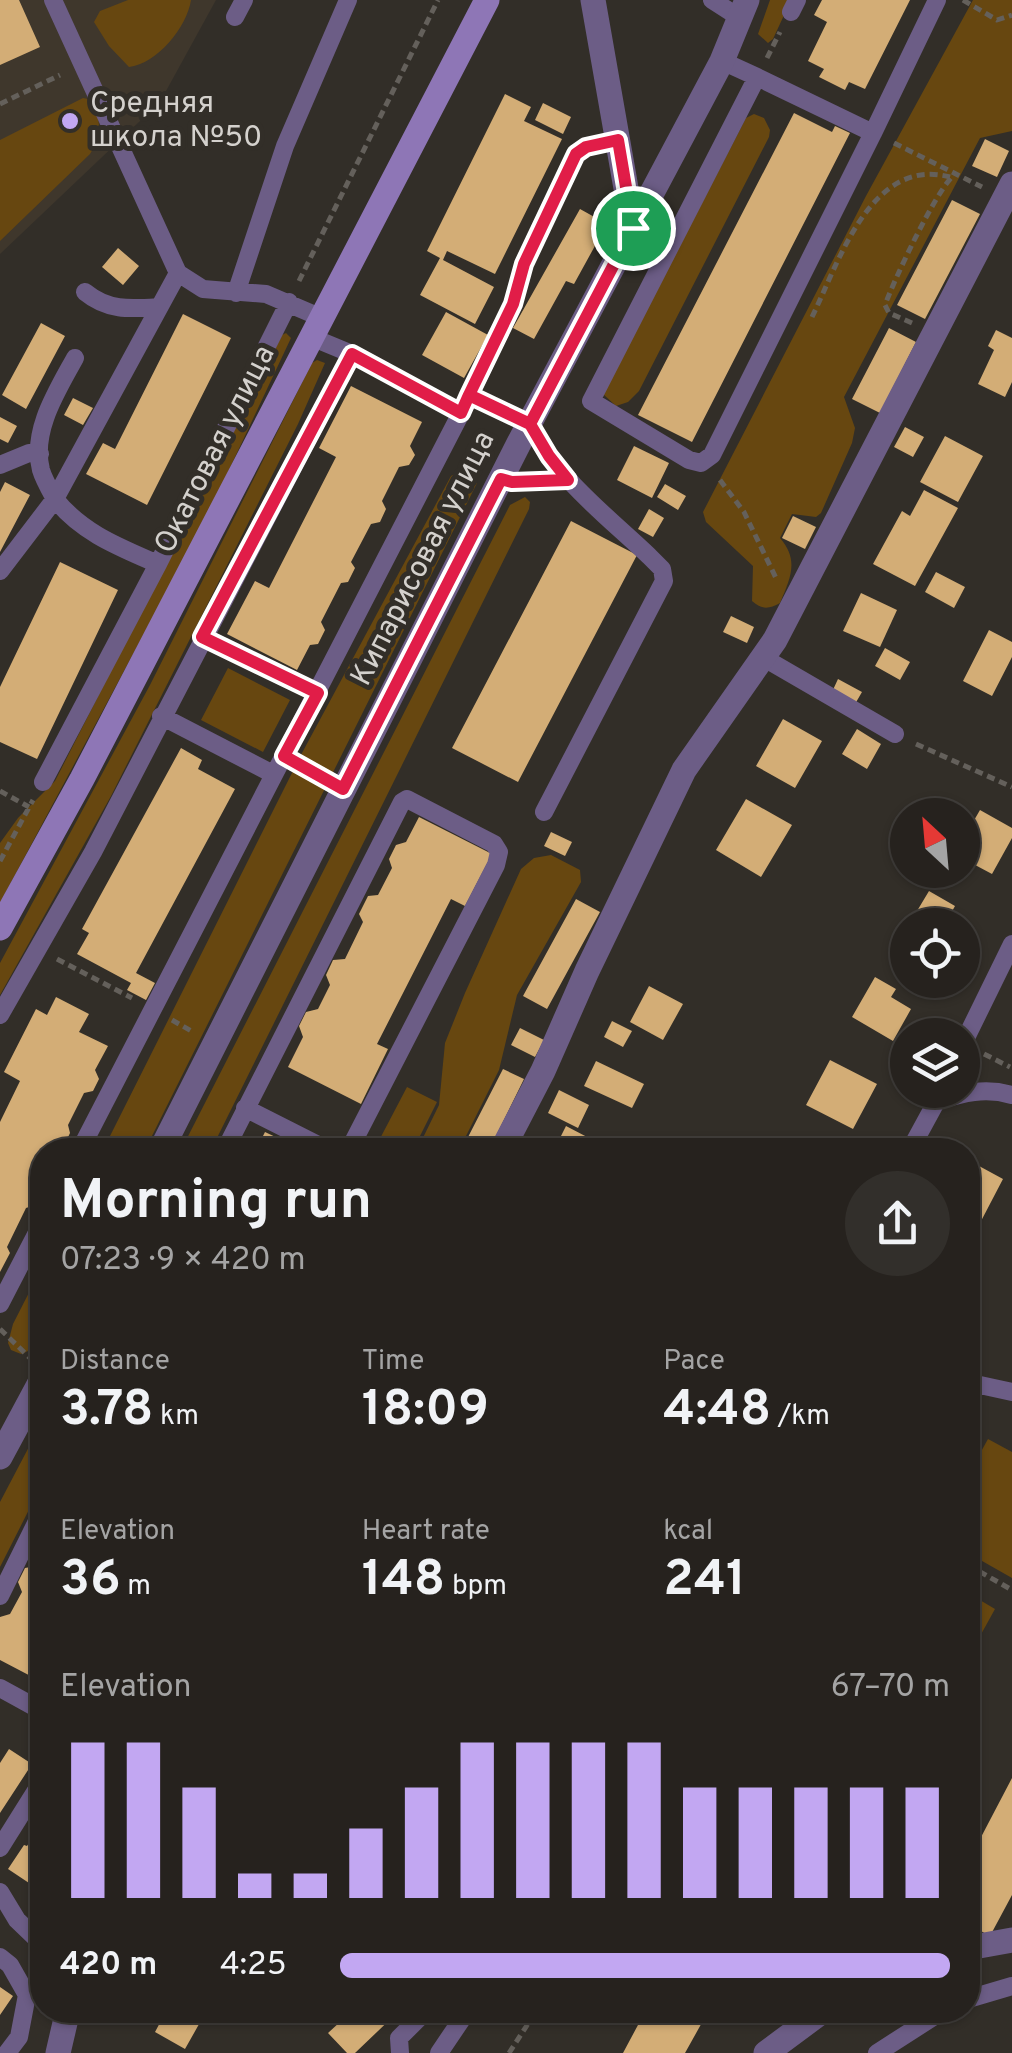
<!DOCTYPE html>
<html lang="en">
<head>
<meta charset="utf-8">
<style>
  body { margin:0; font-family:Overpass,sans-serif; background:#322f2b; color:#f1f3f6; height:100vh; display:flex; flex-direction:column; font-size:38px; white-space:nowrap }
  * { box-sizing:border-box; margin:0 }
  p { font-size:32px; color:#a4a4a4 }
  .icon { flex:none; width:55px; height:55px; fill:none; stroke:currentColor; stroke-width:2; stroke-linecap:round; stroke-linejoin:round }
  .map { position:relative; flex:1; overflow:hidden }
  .sheet { position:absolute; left:30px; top:1138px; width:950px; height:885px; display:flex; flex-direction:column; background:#26221e; border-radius:40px; box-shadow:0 2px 8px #0004,0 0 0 2px #423f3c }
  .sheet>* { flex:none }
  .needle { width:65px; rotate:334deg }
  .tools { position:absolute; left:890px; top:798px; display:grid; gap:20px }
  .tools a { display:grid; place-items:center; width:90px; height:90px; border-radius:50%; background:#26221e; box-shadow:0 2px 8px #0004,0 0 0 2px #423f3c; font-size:50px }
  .pin { position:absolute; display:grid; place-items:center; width:85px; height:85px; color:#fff; margin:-42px; border:5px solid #fff; border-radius:50%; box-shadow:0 2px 10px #0007 }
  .round { display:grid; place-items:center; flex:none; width:105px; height:105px; border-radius:52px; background:#322f2b }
  .overview { display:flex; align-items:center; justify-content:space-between; height:170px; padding:0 30px }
  h1 { font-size:55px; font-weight:700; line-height:75px }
  .figures { display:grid; grid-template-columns:repeat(3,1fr); gap:15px; height:170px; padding:10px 30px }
  .figures div { display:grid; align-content:center }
  .figures b { font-size:50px; font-weight:700 }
  .figures small { font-size:28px; font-weight:400 }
  .figures p { font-size:28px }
  .chart { height:280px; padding:20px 30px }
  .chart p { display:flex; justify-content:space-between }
  .chart svg { width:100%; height:180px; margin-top:10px; stroke:#c2a7f2; stroke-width:6 }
  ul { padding:0 30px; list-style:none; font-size:32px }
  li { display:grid; grid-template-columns:160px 120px 1fr; align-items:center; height:75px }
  li i { height:25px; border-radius:12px; background:#c2a7f2 }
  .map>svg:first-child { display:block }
  .built { fill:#3f372c }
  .green { fill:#674710 }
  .building { fill:#d3ad76 }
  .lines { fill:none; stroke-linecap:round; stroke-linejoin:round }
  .path { stroke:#64605b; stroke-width:5; stroke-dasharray:8 5; stroke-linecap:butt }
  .lane { stroke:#6c5d86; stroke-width:18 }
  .street { stroke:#6c5d86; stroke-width:25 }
  .secondary { stroke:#8e76b6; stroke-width:25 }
  .route-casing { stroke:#fff; stroke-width:20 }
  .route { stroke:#e11d48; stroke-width:12 }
  .poi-dot { fill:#c2a7f2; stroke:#322e28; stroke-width:4 }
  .labels { text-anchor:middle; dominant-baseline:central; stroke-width:10; stroke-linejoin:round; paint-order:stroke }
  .poi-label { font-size:30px; fill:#d4d1cd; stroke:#322e28; text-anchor:start }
  .street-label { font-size:30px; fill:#d4d1cd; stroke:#322e28 }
</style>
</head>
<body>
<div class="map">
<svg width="1012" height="2053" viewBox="0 0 1012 2053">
  <rect width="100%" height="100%" fill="#322e28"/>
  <path class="built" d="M0,0H216L160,102L0,254Z"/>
  <path class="green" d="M128,0H191C187,27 157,64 129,67L109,46L94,22L100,11Z
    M770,0H791L773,39L768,43L758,34Z
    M973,0H1012V131L980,138L844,397L855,428L852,443L821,513L816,517L792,514L780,538C799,560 791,577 780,603C769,609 762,610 752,601L753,566L706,522L703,512L866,196Z
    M83,98L93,100C100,122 103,134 90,154L0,241V140Z
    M754,114L764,118L770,130L769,137L639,391L628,402L616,406L603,394L746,118Z
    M286,333L291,338L211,508L0,903V843L18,818L55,781L282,335Z
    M317,360L325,363L298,424L111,796L0,995V963L150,685L312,363Z
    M464,469L477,476V483L145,1150H103L302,753L451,476Z
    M525,497L530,502L529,509L211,1150H181L510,505Z
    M228,668L290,700L263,752L201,720Z
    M551,855L580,870L581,882L517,995L499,1070L459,1150H417L439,1105L445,1043L465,993L521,869L534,858Z
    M407,1087L437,1102L413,1150H374Z
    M42,1267C43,1294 54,1344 21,1354L11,1350L8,1343L13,1324Z
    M42,1422V1484L0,1567V1502Z
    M988,1439L1012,1452V1578L968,1553V1475Z
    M968,1593L995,1609L968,1658Z"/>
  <path class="building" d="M0,0H19L40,47L0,65Z
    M822,0H910L865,89L849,82L845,90L819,77L824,69L808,61L827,22L814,15Z
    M505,94L531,107L524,121L562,139L495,274L447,251L443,260L494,287L475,324L420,295L440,258L427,251Z
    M543,103L571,117L563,134L535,120Z
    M794,113L832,132L835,126L850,133L692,442L638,415Z
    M985,139L1009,151L997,177L972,166Z
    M952,200L980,214L925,319L897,305Z
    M580,209L607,224L574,284L566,281L534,339L513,328Z
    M118,248L139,266L123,285L102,267Z
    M446,312L488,335L464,378L422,355Z
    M183,314L231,338L147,505L86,474L103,443L115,449Z
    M41,323L65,336L26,409L2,395Z
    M889,328L916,342L880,413L852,399Z
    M996,330L1012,338V382L1005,397L978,384L994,350L988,346Z
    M351,386L422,422L410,446L415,455L409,465L399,467L382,501L386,509L380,522L371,524L351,562L355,568L348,582L341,583L321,622L325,630L318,644L310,645L297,670L227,634L255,581L269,588L336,457L319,448Z
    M73,398L93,408L83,425L64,415Z
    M0,417L17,426L8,443L0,439Z
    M905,427L924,437L913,457L894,447Z
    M945,436L983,456L958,502L920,482Z
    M634,446L669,463L652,498L617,480Z
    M5,482L30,495L0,552V492Z
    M665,484L686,496L678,510L657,497Z
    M924,490L958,508L915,586L873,564L902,511L910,516Z
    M649,509L664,518L653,537L638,529Z
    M793,516L816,527L805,549L782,538Z
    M571,521L637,555L518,782L452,748Z
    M60,562L118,590L37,759L0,742V687Z
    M936,572L965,587L954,608L925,592Z
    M861,593L897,610L880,647L843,631Z
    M731,616L754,627L747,643L723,632Z
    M989,630L1012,642V657L992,696L963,681Z
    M885,648L910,662L900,680L875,666Z
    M838,679L862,692L855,704L832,692Z
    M783,719L822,741L795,788L756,766Z
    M857,729L881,744L867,769L842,754Z
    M181,748L202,760L198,769L235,789L136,973L155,983L146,1000L127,990L131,983L77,954L89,933L82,929Z
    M746,799L792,825L761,877L716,850Z
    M980,810L1012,828V838L992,874L962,858V841Z
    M419,817L492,854L465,906L451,899L377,1044L388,1049L361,1104L288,1067L303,1037L299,1026L306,1012L318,1009L330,985L326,975L333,960L345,959L363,922L359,914L368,896L378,895L392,868L389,859L396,845L406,842Z
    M551,832L572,842L565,856L544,846Z
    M929,891L955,906L950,915L968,926L962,936V925H920L922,922L914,916Z
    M576,899L600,912L547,1009L523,996Z
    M875,977L896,989L891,997L911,1009L893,1041L852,1017Z
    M649,986L683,1004L663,1040L630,1022Z
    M56,997L89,1014L79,1032L108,1046L95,1070L99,1079L93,1091L84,1093L68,1125L70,1133L64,1146L42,1150V1175L38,1185L41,1193L35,1205L26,1208L7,1247L10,1253L0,1272V1122L20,1081L4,1072L36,1009L47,1015Z
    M612,1021L632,1031L623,1047L604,1037Z
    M520,1028L544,1040L535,1057L511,1045Z
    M830,1060L877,1084L853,1129L806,1105Z
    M596,1061L644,1084L632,1108L584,1086Z
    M503,1069L524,1079L489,1150H483L466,1141Z
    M559,1090L589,1105L578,1128L548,1113Z
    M566,1126L612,1150H571L558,1142Z
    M265,1132L286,1142L281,1150H256Z
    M968,1160L1003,1179L968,1246Z
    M42,1553V1682L0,1660V1617L10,1614L22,1592L18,1582L25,1568L36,1566Z
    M9,1749L32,1764L0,1813V1763Z
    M1012,1778V1895L990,1936L968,1924V1862Z
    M42,1832V1875L35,1887L8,1869L24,1845L27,1846L35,1834L39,1837Z
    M0,1987L13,1996L0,2015Z
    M151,2010H207L185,2049L155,2032L163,2017Z
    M353,2010H400L355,2053H347L328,2033Z
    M646,2010H709L685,2053H623Z"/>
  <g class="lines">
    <path class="path" d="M963,0L997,20L1012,15
      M767,58L780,32
      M0,104L60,75
      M894,143L982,187
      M299,281L438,0
      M812,317C839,262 871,156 950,177
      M912,323L889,313L885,305C894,280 937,188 955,174
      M720,480L744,512L776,578
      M916,744L1012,787
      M0,791L29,807
      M0,861L33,800
      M57,959L132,998
      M172,1020L193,1032
      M984,1054L1010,1067
      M0,1329L30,1358
      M968,1565L1012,1590
      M968,1751L970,1752
      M509,2053L537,2010"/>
    <path class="lane" d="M53,0L178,273L203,289L266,294L322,318
      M712,0L740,18
      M791,12L797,0
      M235,17L244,0
      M722,61L757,77L591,401L689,460L701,463L712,455L873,133L757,77
      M873,133L937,0
      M85,292C108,311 130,309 159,307
      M236,293L285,146L348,0
      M461,413L513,305L524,263L576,154L586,147L619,140
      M530,424C556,478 606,515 649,556L662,569L664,581L544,812
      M0,465L29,453L40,454
      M501,479L512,482L568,480
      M158,564C119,547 82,533 55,499L178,273
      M0,571L55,499C50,490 44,480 41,470C31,431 57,391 75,358
      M202,637L318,693
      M764,658L895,734
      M161,716L273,774
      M43,782L158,564L289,302
      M0,1015L93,852L352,354
      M962,1046L1012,944
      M937,1101C963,1093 985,1087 1012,1095
      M245,1108L328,1150
      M80,1150L461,413L352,354L311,337
      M225,1150L402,802L407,799L494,844L499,852L496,865L349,1150
      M910,1150L941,1093
      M0,1304L42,1223
      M968,1393L980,1385L1012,1392
      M0,1596L42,1511
      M0,1688L42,1711
      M0,1848L42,1781
      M0,1892L17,1920L42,1944
      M0,1957L10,1965L27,1995L19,2037L7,2053
      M968,1999L1012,1986
      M400,2053L399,2038L427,2010
      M439,2053L468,2010
      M877,2053L944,2010"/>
    <path class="street" d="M593,0L633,228
      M161,1150L519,443L722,61L747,0
      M502,1150L543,1071L587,971L684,770L775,640L1012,184
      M0,1457L42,1379
      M968,1948L1012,1940
      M58,2053L68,2010
      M766,2053L824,2010"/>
    <path class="secondary" d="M0,928L82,779L487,0"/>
  </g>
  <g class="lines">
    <defs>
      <path id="route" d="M633,228L530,424L469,395L461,413L352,354L202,637L318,693L284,756L343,789L501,479L512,482L568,480L549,456L530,424L469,395L513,304L524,264L576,154L586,147L618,140L633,228"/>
    </defs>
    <use href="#route" class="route-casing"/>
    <use href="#route" class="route"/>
  </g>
  <circle class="poi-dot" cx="70" cy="121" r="10"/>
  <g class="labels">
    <g class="poi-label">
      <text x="90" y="104">Средняя<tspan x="90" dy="34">школа №50</tspan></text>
    </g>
    <g class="street-label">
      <text transform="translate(216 450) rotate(-63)">Окатовая улица</text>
      <text transform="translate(424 559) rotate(-63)">Кипарисовая улица</text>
    </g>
  </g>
</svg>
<div class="tools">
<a><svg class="needle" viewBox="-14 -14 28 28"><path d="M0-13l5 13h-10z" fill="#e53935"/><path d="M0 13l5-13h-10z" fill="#a4a4a4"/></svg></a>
<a><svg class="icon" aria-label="locate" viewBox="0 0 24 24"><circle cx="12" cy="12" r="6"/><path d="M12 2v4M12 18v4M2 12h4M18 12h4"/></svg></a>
<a><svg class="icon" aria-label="layers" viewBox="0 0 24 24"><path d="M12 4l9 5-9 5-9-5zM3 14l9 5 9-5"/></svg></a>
</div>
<div class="pin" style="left:633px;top:228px;background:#1e9e55"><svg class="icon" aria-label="arrive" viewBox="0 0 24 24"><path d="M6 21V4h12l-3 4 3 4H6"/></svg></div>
<section class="sheet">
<div class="overview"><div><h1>Morning run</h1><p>07:23 · 9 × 420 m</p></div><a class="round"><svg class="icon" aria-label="share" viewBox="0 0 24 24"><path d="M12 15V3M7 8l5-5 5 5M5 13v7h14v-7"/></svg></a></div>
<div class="figures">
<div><p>Distance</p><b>3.78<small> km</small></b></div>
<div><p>Time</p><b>18:09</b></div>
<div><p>Pace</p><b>4:48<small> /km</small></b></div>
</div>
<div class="figures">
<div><p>Elevation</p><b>36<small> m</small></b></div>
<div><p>Heart rate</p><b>148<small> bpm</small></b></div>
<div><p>kcal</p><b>241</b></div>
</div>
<div class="chart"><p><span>Elevation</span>67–70 m</p>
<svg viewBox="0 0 160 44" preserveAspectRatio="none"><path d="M5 44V6M15 44V6M25 44V17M35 44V38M45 44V38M55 44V27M65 44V17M75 44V6M85 44V6M95 44V6M105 44V6M115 44V17M125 44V17M135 44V17M145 44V17M155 44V17"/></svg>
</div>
<ul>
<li><b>420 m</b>4:25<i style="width:100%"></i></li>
</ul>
</section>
</div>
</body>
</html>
